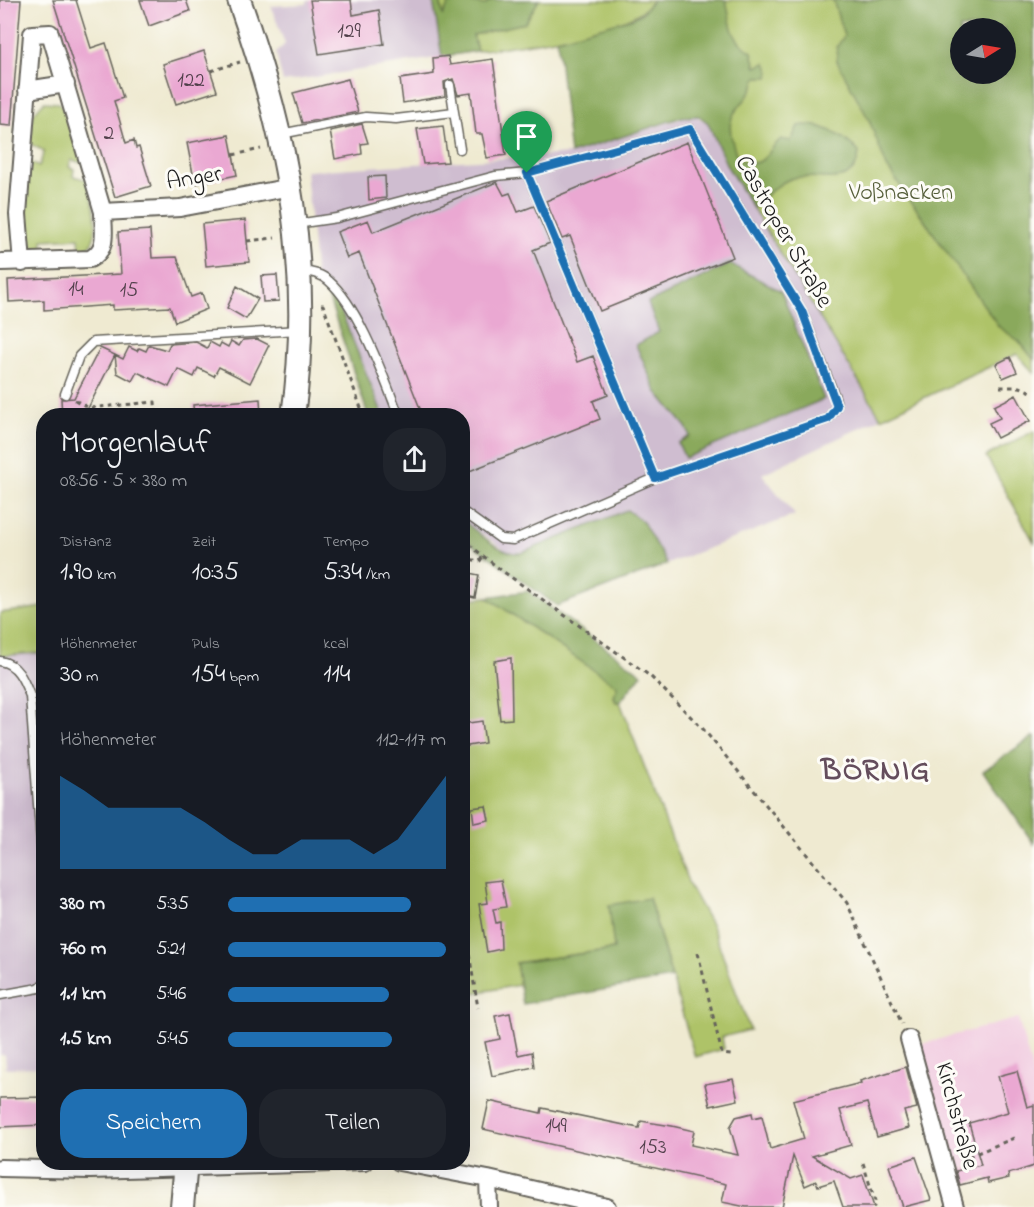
<!DOCTYPE html>
<html lang="de">
<head>
<meta charset="utf-8">
<style>
  body { margin:0; font-family:"Indie Flower",sans-serif; background:#20242c; color:#f1f3f6; height:100vh; display:flex; flex-direction:column; font-size:22px; white-space:nowrap }
  * { box-sizing:border-box; margin:0 }
  p { font-size:20px; color:#9ea1a6 }
  .icon { flex:none; width:33px; height:33px; fill:none; stroke:currentColor; stroke-width:2; stroke-linecap:round; stroke-linejoin:round }
  .map { position:relative; flex:1; overflow:hidden }
  .panel { position:absolute; left:36px; top:408px; width:434px; height:762px; display:flex; flex-direction:column; background:#171b24; border-radius:24px; box-shadow:0 6px 24px #0002 }
  .panel>* { flex:none }
  .needle { width:39px; rotate:79deg }
  .buttons { position:absolute; left:950px; top:18px; display:grid; gap:12px }
  .buttons a { display:grid; place-items:center; width:66px; height:66px; border-radius:50%; background:#171b24; box-shadow:0 6px 24px #0002; font-size:30px }
  .pin { position:absolute; display:grid; place-items:center; width:51px; height:51px; color:#fff; margin:-62px -26px; border-radius:50% 50% 50% 0; rotate:-45deg; box-shadow:0 0 6px #0007 }
  .pin .icon { rotate:45deg }
  .round { display:grid; place-items:center; flex:none; width:63px; height:63px; border-radius:24px; background:#20242c }
  .summary { display:flex; align-items:center; justify-content:space-between; height:102px; padding:0 24px }
  h1 { font-size:33px; font-weight:600; line-height:45px }
  .stats { display:grid; grid-template-columns:repeat(3,1fr); gap:9px; height:102px; padding:6px 24px }
  .stats div { display:grid; align-content:center }
  .stats b { font-size:26px; font-weight:600 }
  .stats small { font-size:16px; font-weight:400 }
  .stats p { font-size:16px }
  .chart { height:168px; padding:12px 24px }
  .chart p { display:flex; justify-content:space-between }
  .chart svg { width:100%; height:108px; margin-top:6px; fill:#1f6fb2; opacity:.7 }
  .action { display:flex; gap:12px; margin-top:auto; padding:12px 24px }
  .action a { flex:1; height:69px; border-radius:24px; background:#1f6fb2; color:#fff; font-size:24px; font-weight:600; line-height:69px; text-align:center }
  .action a+a { background:#20242c; color:#f1f3f6 }
  ul { padding:0 24px; list-style:none; font-size:20px }
  li { display:grid; grid-template-columns:96px 72px 1fr; align-items:center; height:45px }
  li i { height:15px; border-radius:8px; background:#1f6fb2 }
  .map>svg:first-child { display:block }
  .built { fill:#f2cfe2 }
  .industrial { fill:#cfbdd0; fill-rule:evenodd }
  .green { fill:#aec367; stroke:#657042; stroke-width:1.5; fill-rule:evenodd }
  .forest { fill:#8aa95c; stroke:#53623c; stroke-width:1.5; fill-rule:evenodd }
  .building { fill:#eaa8d2 }
  .lines { fill:none; stroke-linecap:round; stroke-linejoin:round }
  .service-casing { stroke:#66645b; stroke-width:11 }
  .minor-casing { stroke:#66645b; stroke-width:20 }
  .secondary-casing { stroke:#66645b; stroke-width:26 }
  .path { stroke:#66645b; stroke-width:3; stroke-dasharray:4.5 4.5; stroke-linecap:butt }
  .service { stroke:#fff; stroke-width:8 }
  .minor { stroke:#fff; stroke-width:16 }
  .secondary { stroke:#fff; stroke-width:22 }
  .route-casing { stroke:#fff; stroke-width:12 }
  .route { stroke:#1f6fb2; stroke-width:8 }
  .labels { text-anchor:middle; dominant-baseline:central; stroke-width:6; stroke-linejoin:round; paint-order:stroke }
  .number-label { font-size:21px; fill:#503f4a }
  .street-label { font-size:24px; fill:#1c1c1c; stroke:#fdfcf7 }
  .park-label { font-size:24px; fill:#565f3a; stroke:#fdfcf7 }
  .district-label { font-size:30px; font-weight:bold; letter-spacing:1.5px; fill:#644d5c; stroke:#fdfcf7 }
</style>
</head>
<body>
<div class="map">
<svg width="1034" height="1207" viewBox="0 0 1034 1207">
  <rect width="100%" height="100%" fill="#fdfcf7"/>
  <filter id="ink" filterUnits="userSpaceOnUse"><feTurbulence type="fractalNoise" baseFrequency=".0167" numOctaves="2"/><feDisplacementMap in="SourceGraphic" scale="12" xChannelSelector="R" yChannelSelector="G"/><feConvolveMatrix kernelMatrix="1 2 1 2 8 2 1 2 1" color-interpolation-filters="sRGB"/></filter>
  <filter id="wash" filterUnits="userSpaceOnUse"><feTurbulence type="fractalNoise" baseFrequency=".008" numOctaves="4" result="noise"/><feDisplacementMap in="SourceGraphic" scale="24" xChannelSelector="R" yChannelSelector="G"/><feGaussianBlur stdDeviation="1.35" result="paint"/><feColorMatrix in="noise" values="0 0 0 0 0 0 0 0 0 0 0 0 0 0 0 0 0 1.4 0 .05"/><feComposite in="paint" operator="in"/></filter>
  <g filter="url(#wash)">
    <rect width="100%" height="100%" fill="#efead1"/>
    <path class="built" d="M1018,1018L1034,1076V1148L951,1172L914,1046Z"/>
    <path class="industrial" d="M316,0H433L442,57L283,82L276,53L285,44L271,6L307,4V1Z
      M693,115L708,123L727,166L881,418L762,474L795,515L667,564L643,522L511,554L462,520V416L383,415L335,296L326,290H317L306,171L570,154ZM659,332L824,399L678,443L690,437L686,427L656,391L636,345Z
      M39,653L44,709L43,1067L3,1068L6,1066L5,1055H0V656Z"/>
    <path class="green" d="M440,0H491L485,5L463,1L443,16Z
      M539,0H653C633,33 516,45 477,51L473,35C495,31 528,22 539,0Z
      M684,0H1034V373L1017,354L881,418L727,166L694,19ZM960,28H1005V74H960Z
      M44,102L59,103L66,112L83,163L71,160L69,167L74,169L73,176L88,180C92,200 107,244 80,252L79,238L43,240V254C16,251 27,181 28,161L39,167L44,151L30,144L33,114Z
      M1034,431V542L986,456Z
      M487,597L618,686L614,698L616,702H620L690,887L712,926L750,1030L722,1037L724,1049L695,1057L649,898L614,949L516,963L520,985L462,995V600Z
      M43,607H44L43,709L39,653L0,656V613Z"/>
    <path class="forest" d="M433,0H440L443,15L449,4L463,1L485,5L491,0H539L525,23L473,35L477,51L442,57Z
      M653,0H726C732,24 728,37 752,52L756,67L766,63L770,72L768,77H757C744,117 717,104 738,159C766,171 765,152 781,139L791,141L798,126C820,121 844,136 859,152C855,195 812,170 790,179C775,185 764,198 753,208L727,166L708,123L699,116L682,117L570,154L557,39L633,18L642,13Z
      M833,0H1034V360L1019,341L999,327L887,167L869,120L837,61V47L844,36ZM960,28H1005V74H960Z
      M730,264L781,291L824,399L685,458L678,443L690,436L686,427L656,391L636,345L659,332L648,303Z
      M326,290L335,296L383,415H368Z
      M627,510L643,522L667,564L557,606L462,537V520C479,532 499,555 521,553Z
      M528,591L642,674L620,702H616L614,697L617,686L487,597Z
      M1034,736V844L983,771Z
      M649,898L672,978L523,1004L516,963L614,949L609,905Z"/>
    <g id="blocks">
      <path class="building" d="M0,0H21L11,126L0,125Z
        M53,0H76L91,48L106,43L123,98L114,101L126,143L134,140L136,148L139,147L151,186L115,197Z
        M140,0H186L190,11L149,26Z
        M310,0H351L353,15L379,10L384,44L319,54Z
        M204,51L217,91L176,104L163,64Z
        M448,56L450,65L493,59L506,155L487,158L482,134H476L471,93L458,95L453,79L444,82L445,96L403,103L400,79L434,74L433,58Z
        M348,79L358,112L302,123L293,93Z
        M362,124L368,143L361,144L362,154L335,159L330,131Z
        M443,126L448,162L423,164L417,129Z
        M229,135L237,175L195,184L187,143Z
        M687,142L733,257L600,311L570,236L562,239L546,201Z
        M385,176L386,198L369,200L368,177Z
        M497,182L504,195L510,193L518,212L534,206L550,243L533,250L577,362L593,356L608,395L593,401L600,419L462,474V416H423L359,253L347,258L337,232L368,220L373,232Z
        M245,220L249,262L206,266L202,224Z
        M150,230L152,258L177,257L191,297L202,293L207,309L175,322L170,307L113,310V305L44,310V300L9,302L8,280L121,274L118,232Z
        M277,275L279,301L263,302L261,276Z
        M237,286L258,299L246,319L227,308Z
        M257,339L269,345L250,383L219,367L214,376L198,368L194,377L178,369L169,387L137,372L132,381L117,373L115,355L123,359L129,347L137,351L139,348L146,351L149,345L167,350L170,344L196,342L207,348L210,342L219,347L221,343L228,347L231,341L239,346L243,340Z
        M100,348L115,355L85,414L62,416L61,399L74,398Z
        M1010,357L1017,372L1003,378L996,364Z
        M1016,395L1030,421L997,438L989,423L1000,418L994,406Z
        M260,399L261,416H194L193,405Z
        M464,572L479,575L475,598L462,595Z
        M511,658L512,719L500,720L494,661Z
        M482,721L485,743L462,747V724Z
        M486,806L489,820L474,823L472,808Z
        M501,880L506,907L493,909L496,923L500,922L501,949L487,952L479,904L488,903L485,882Z
        M510,1013L518,1055L532,1052L534,1067L492,1076L485,1042L500,1039L495,1016Z
        M906,1067L917,1108L904,1111L909,1128L877,1137L867,1103L840,1110L851,1145L812,1156L851,1179L863,1175L874,1207H843L834,1181L818,1186L816,1181L805,1186L793,1156L782,1207H746L722,1202L726,1184L483,1129L489,1101L541,1113L542,1108L639,1128L641,1121L672,1126L694,1131L691,1145L738,1155L730,1127L736,1117L752,1113L753,1118L762,1116L770,1149L804,1139L793,1100L861,1083L860,1081Z
        M1017,1071L1027,1107L1034,1105V1166L1008,1174L1009,1178L988,1183L987,1178L960,1185L956,1171L981,1165L969,1123L1008,1112L998,1076Z
        M733,1079L738,1100L710,1106L705,1084Z
        M44,1097V1125L0,1127V1098Z
        M916,1157L931,1200L903,1207L889,1166Z"/>
    </g>
  </g>
  <g filter="url(#ink)">
    <use href="#blocks" fill-opacity="0" stroke="#66645b" stroke-width="1.5"/>
    <g class="lines">
      <defs>
        <path id="service" d="M450,85L454,112
          M281,134L366,117L396,119L454,112L460,149
          M527,173L655,478
          M296,224L337,218L495,176L527,173L690,129L802,311L835,397L837,406L828,419L655,478L513,540L501,539L462,511
          M299,270C309,272 321,273 329,281C359,307 384,378 399,416
          M65,394L79,356L93,342L300,330
          M0,661C18,664 24,681 30,696L44,885
          M0,995L39,988L44,983"/>
        <path id="minor" d="M27,90L66,84
          M2,262L90,259C109,249 103,230 103,212L180,208L291,187
          M22,263L18,214L32,34L50,33L103,212
          M909,1039L955,1207
          M399,1162L488,1179L607,1207
          M0,1168L90,1170L365,1162
          M488,1179L489,1207"/>
        <path id="secondary" d="M239,0C288,137 314,270 293,416
          M182,1207L186,1162"/>
      </defs>
      <use href="#service" class="service-casing"/>
      <use href="#minor" class="minor-casing"/>
      <use href="#secondary" class="secondary-casing"/>
      <path class="path" d="M211,71L240,62
        M233,155L261,149
        M247,241L275,238
        M321,305H323L364,416
        M1000,387H1020L1034,393
        M75,400L89,408L155,402L156,416
        M462,539L501,570L650,676L704,730L847,903L902,1024
        M462,558L480,561L483,556
        M462,910L478,1008
        M698,953L722,1054L731,1055
        M960,1160L1014,1138
        M863,1163L875,1201L874,1207"/>
      <use href="#service" class="service"/>
      <use href="#minor" class="minor"/>
      <use href="#secondary" class="secondary"/>
    </g>
  </g>
  <g class="lines" filter="url(#ink)">
    <defs>
      <path id="route" d="M690,129L802,311L837,406L828,419L655,478L527,173Z"/>
    </defs>
    <use href="#route" class="route-casing"/>
    <use href="#route" class="route"/>
  </g>
  <g class="labels">
    <g class="number-label">
      <text x="349" y="32">129</text>
      <text x="191" y="81">122</text>
      <text x="109" y="134">2</text>
      <text x="76" y="290">14</text>
      <text x="129" y="291">15</text>
      <text x="556" y="1127">149</text>
      <text x="653" y="1148">153</text>
    </g>
    <g class="street-label">
      <text transform="translate(194 179) rotate(-9)">Anger</text>
      <text transform="translate(783 232) rotate(60)">Castroper Straße</text>
      <text transform="translate(956 1116) rotate(75)">Kirchstraße</text>
    </g>
    <g class="park-label">
      <text x="901" y="193">Voßnacken</text>
    </g>
    <g class="district-label">
      <text x="876" y="772">BÖRNIG</text>
    </g>
  </g>
</svg>
<div class="buttons">
<a><svg class="needle" viewBox="-14 -14 28 28"><path d="M0-13l5 13h-10z" fill="#e53935"/><path d="M0 13l5-13h-10z" fill="#9ea1a6"/></svg></a>
</div>
<div class="pin" style="left:527px;top:173px;background:#1e9e55"><svg class="icon" aria-label="arrive" viewBox="0 0 24 24"><path d="M6 21V4h12l-3 4 3 4H6"/></svg></div>
<section class="panel">
<div class="summary"><div><h1>Morgenlauf</h1><p>08:56 · 5 × 380 m</p></div><a class="round"><svg class="icon" aria-label="share" viewBox="0 0 24 24"><path d="M12 15V3M7 8l5-5 5 5M5 13v7h14v-7"/></svg></a></div>
<div class="stats">
<div><p>Distanz</p><b>1.90<small> km</small></b></div>
<div><p>Zeit</p><b>10:35</b></div>
<div><p>Tempo</p><b>5:34<small> /km</small></b></div>
</div>
<div class="stats">
<div><p>Höhenmeter</p><b>30<small> m</small></b></div>
<div><p>Puls</p><b>154<small> bpm</small></b></div>
<div><p>kcal</p><b>114</b></div>
</div>
<div class="chart"><p><span>Höhenmeter</span>112–117 m</p>
<svg viewBox="0 0 160 44" preserveAspectRatio="none"><path d="M0 44V6L10 12L20 19L30 19L40 19L50 19L60 25L70 32L80 38L90 38L100 32L110 32L120 32L130 38L140 32L150 19L160 6V44z"/></svg>
</div>
<ul>
<li><b>380 m</b>5:35<i style="width:84%"></i></li>
<li><b>760 m</b>5:21<i style="width:100%"></i></li>
<li><b>1.1 km</b>5:46<i style="width:74%"></i></li>
<li><b>1.5 km</b>5:45<i style="width:75%"></i></li>
</ul>
<div class="action"><a>Speichern</a><a>Teilen</a></div>
</section>
</div>
</body>
</html>
